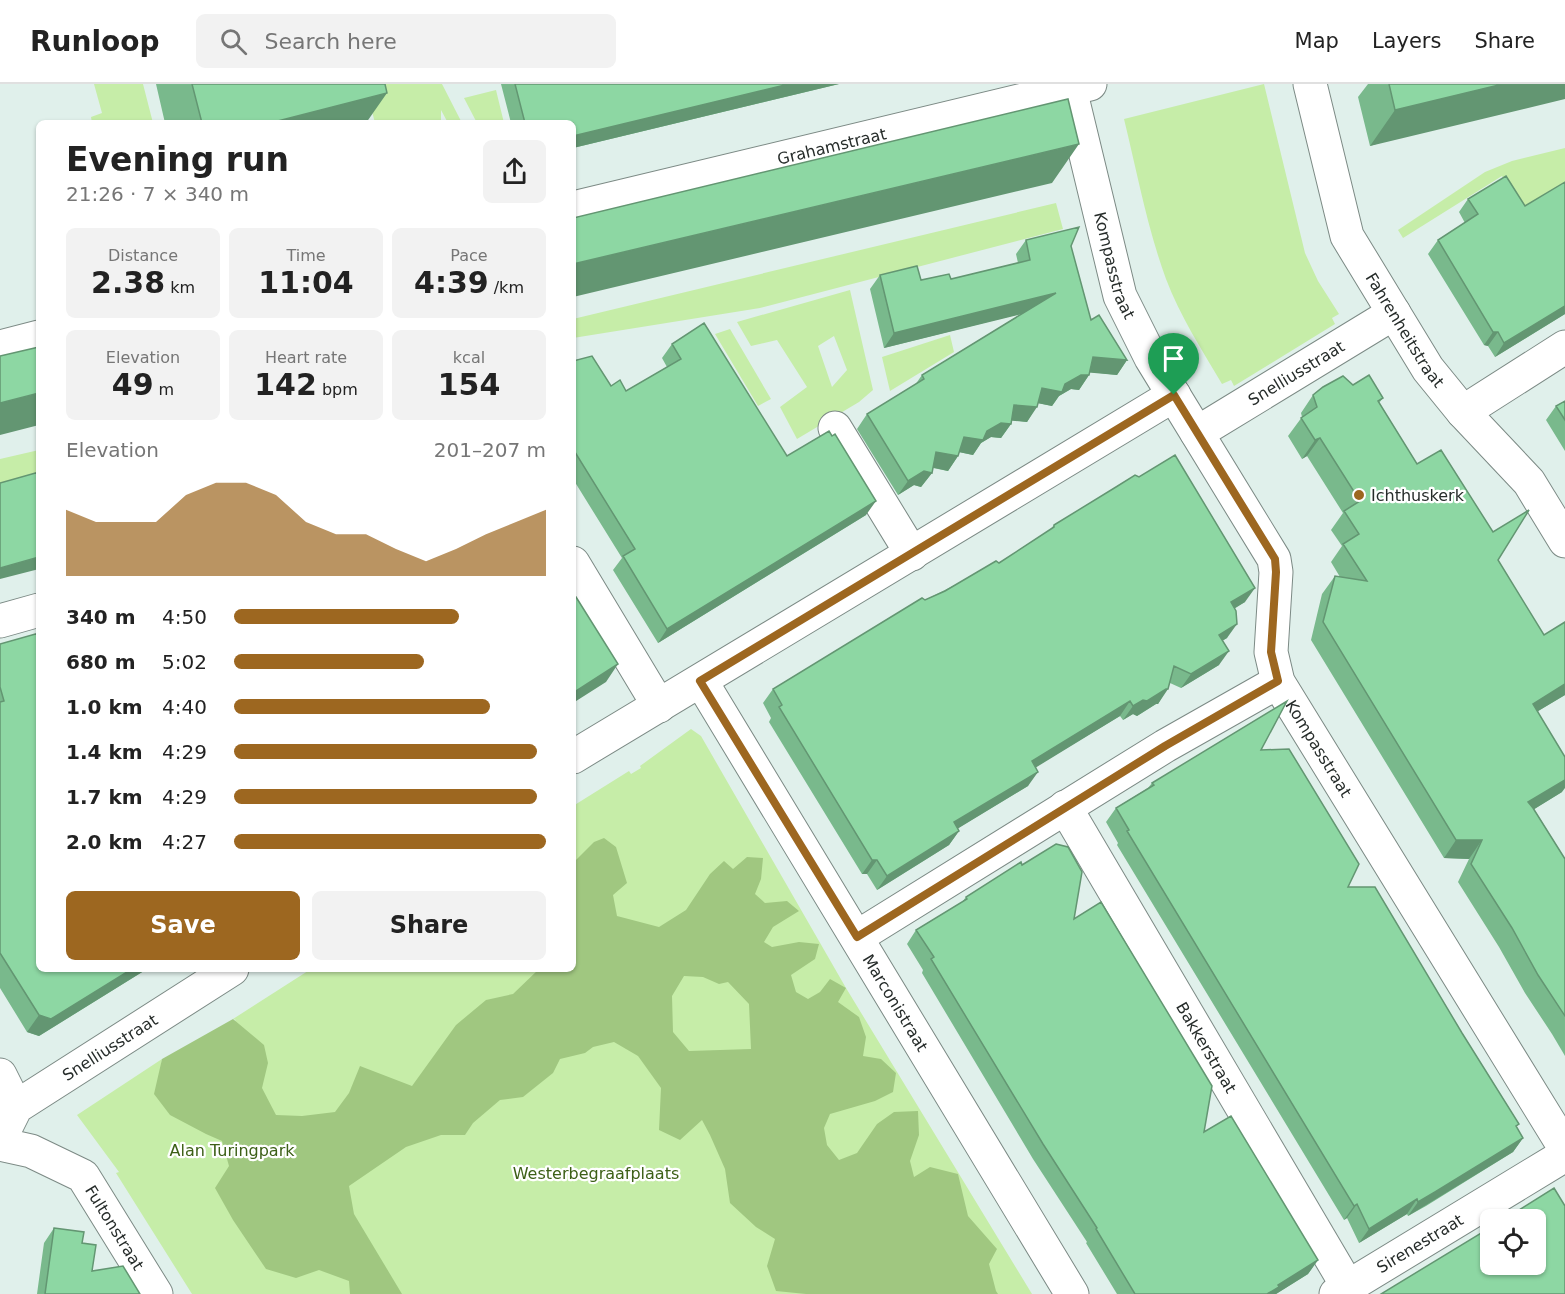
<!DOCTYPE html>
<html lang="en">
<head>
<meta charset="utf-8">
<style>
  body { margin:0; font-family:"DejaVu Sans",sans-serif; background:#f2f2f2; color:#222; height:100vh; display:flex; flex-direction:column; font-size:22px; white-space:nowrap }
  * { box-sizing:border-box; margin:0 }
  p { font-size:20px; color:#767676 }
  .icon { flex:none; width:33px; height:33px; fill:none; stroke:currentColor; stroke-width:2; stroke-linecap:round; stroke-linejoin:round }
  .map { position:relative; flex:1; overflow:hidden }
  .sheet { position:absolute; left:36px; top:36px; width:540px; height:852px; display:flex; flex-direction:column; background:#fff; border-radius:9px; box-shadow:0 2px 4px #0004 }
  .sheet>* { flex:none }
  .controls { position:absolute; left:1480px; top:1125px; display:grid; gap:12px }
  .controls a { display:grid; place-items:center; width:66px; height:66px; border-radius:9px; background:#fff; box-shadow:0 2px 4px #0004; font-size:30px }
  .pin { position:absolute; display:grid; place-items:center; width:51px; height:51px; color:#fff; margin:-62px -26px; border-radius:50% 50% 50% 0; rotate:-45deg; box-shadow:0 0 6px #0007 }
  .pin .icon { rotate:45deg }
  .round { display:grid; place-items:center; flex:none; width:63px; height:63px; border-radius:9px; background:#f2f2f2 }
  .summary { display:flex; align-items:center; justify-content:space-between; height:102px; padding:0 30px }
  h1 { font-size:33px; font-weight:800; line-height:45px }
  .figures { display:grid; grid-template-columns:repeat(3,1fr); gap:9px; height:102px; padding:6px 30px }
  .figures div { display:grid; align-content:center; border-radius:9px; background:#f2f2f2; text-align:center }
  .figures b { font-size:30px; font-weight:800 }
  .figures small { font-size:16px; font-weight:400 }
  .figures p { font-size:16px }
  .chart { height:168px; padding:12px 30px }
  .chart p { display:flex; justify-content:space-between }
  .chart svg { width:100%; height:108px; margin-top:6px; fill:#9d6720; opacity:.7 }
  .button { display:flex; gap:12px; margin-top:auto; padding:12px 30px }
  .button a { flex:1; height:69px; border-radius:9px; background:#9d6720; color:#fff; font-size:24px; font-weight:800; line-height:69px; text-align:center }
  .button a+a { background:#f2f2f2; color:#222 }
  ul { padding:0 30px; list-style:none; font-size:20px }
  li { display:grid; grid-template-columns:96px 72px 1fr; align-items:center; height:45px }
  li i { height:15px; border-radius:8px; background:#9d6720 }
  header { display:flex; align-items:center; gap:36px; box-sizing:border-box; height:84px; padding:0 30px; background:#fff; border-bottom:2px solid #e0e0e0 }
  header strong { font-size:28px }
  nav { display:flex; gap:33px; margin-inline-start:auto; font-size:21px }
  .search { width:420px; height:54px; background:#f2f2f2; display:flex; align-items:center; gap:15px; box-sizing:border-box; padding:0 21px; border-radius:9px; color:#767676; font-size:22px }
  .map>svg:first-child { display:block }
  .green { fill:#c6eda8; fill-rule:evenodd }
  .forest { fill:#a0c780; fill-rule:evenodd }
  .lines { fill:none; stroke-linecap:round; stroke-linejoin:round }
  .minor-casing { stroke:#7c8a85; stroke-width:35 }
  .minor { stroke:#fff; stroke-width:33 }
  .wall { fill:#79b98c }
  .shaded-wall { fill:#639672 }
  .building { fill:#8dd7a3; stroke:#639672; stroke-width:1.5 }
  .route-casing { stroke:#fff; stroke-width:12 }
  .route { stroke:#9d6720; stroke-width:8 }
  .poi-dot { fill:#9d6720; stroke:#fff; stroke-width:2 }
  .labels { text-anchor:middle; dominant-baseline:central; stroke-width:4.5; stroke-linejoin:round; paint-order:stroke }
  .street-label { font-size:16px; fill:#262c2a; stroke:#fff }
  .poi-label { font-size:16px; fill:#262c2a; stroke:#fff; text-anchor:start }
  .park-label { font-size:16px; fill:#3d6017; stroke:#fff }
</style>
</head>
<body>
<header>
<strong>Runloop</strong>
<div class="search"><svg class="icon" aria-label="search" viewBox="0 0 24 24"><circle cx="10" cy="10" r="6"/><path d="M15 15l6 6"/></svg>Search here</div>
<nav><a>Map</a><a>Layers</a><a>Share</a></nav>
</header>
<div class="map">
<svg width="1565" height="1210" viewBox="0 0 1565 1210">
  <rect width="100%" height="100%" fill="#e0f0eb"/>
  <path class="green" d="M94,0H143L153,39H92L91,33L102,29Z
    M365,0H442L462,39H448L441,26V38L436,39H375Z
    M1264,0L1305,169L1318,197L1339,230L1332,234L1335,240L1234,302L1231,296L1222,300C1202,266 1180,232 1166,195C1147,143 1137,88 1124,35Z
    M496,6L504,39H477L464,14Z
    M1565,64V98L1521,125L1502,92L1403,154L1398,146L1485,88L1512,77Z
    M1056,119L1063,145L760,224L573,254V235Z
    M850,206L873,306L859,318L797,355L780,323L807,303L777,256L751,262L737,238ZM834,252L847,286L832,303L818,262Z
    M730,245L771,315L758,322L715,250Z
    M950,251L954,268L890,307L882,273Z
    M39,366V389L0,400V375Z
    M691,645L701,652L846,904L1032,1210H192L116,1089L119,1088L77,1031L162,975L161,984L236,936L233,935L311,885H573V722L629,687L631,690L641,684L640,682Z"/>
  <path class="forest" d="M604,754L616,763L627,799L613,811L617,832L659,843L686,826L710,790L724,777L733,785L747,773L763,774L761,795L755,810L765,819L787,817L799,827L773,843L764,858L772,863L799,858L819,860L815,875L791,891L796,908L808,915L820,908L830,895L846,904L838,918L859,933L866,953L863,972L881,975L896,989L893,1008L875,1017L830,1030L824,1044L827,1061L839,1076L857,1069L877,1040L894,1028L918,1027L919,1051L910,1077L914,1093L930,1083L958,1090L968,1132L997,1165L989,1180L996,1207L998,1210H806L776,1207L767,1182L775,1155L756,1143L730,1119L725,1085L710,1051L702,1036L680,1056L659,1046L661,1004L638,972L614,958L593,963L585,969L560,975L553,989L523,1013L500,1016L473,1039L465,1051H441L406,1063L349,1102L354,1130L402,1210H350L349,1197L319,1186L296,1194L266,1185L233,1136L215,1104L229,1082L222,1057L206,1050L170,1031L154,1010L162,975L233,935L264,961L268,979L262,1004L276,1031L302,1032L335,1028L349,1009L360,982L412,1002L456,941L486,916L513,910L539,885H573V779L594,758ZM684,892L703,893L719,900L728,898L749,920L751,965L689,967L673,948L672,912Z"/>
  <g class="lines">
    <defs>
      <g id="minor">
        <path id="s1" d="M1310,0L1347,152L1428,285L1463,328L1529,398L1565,457"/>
        <path id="s2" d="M1070,5L1120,212L1151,274L1274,475L1276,488L1271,568L1278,598L1565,1064"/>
        <path id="s3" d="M573,124L1090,0"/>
        <path d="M0,263L39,253"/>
        <path d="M1463,328L1565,263"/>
        <path d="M835,344L912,470"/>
        <path id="s4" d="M1197,349L1394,229"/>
        <path d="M573,479L659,622"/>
        <path d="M0,537L39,526"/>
        <path id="s5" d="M701,597L1072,1210"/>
        <path d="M573,673L1174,311"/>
        <path id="s6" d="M1065,723L1348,1203"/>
        <path d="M857,853L1165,662L1278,598"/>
        <path d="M0,991L16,1023"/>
        <path id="s7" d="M0,1055L16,1023L232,885"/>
        <path id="s8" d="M0,1060L31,1067L83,1092L156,1210"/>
        <path id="s9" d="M1336,1210L1565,1071"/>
      </g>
    </defs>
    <use href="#minor" class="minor-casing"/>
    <use href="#minor" class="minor"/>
  </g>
  <path class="wall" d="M156,0H385L366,39H165Z
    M501,0H839L573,64V39H511Z
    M1368,0H1565L1370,62L1358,13Z
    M1468,115L1565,230L1495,273L1488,262L1484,261L1428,170L1438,156L1465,139L1459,128Z
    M1026,156L1071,162L1091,236L1127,276L1117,291L1090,288L1089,291L1079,306L1071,305L1059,312L1052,322L1038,319L1027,338L1012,336L1011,340L1001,354L991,353L981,359L973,371L959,368L958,372L948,387L933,384L932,389L921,403L914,401L898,411L857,345L867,330L915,301L922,291L1023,229L884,264L870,205L880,191L921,196L951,195L1018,179L1016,170Z
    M672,260L787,372L866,431L658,559L613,486L622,474L573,395V277L611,302L626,307L667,283L662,274Z
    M1353,301L1383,314L1379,319L1417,380L1498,476L1565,611L1538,627L1562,708L1534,725L1565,775V972L1552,950L1525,909L1499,863L1458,798L1469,775L1444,774L1311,556L1322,510L1335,492L1340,493L1331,478L1342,462L1331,446L1343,429L1307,372L1302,375L1288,352L1302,333L1301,329L1313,311Z
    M1565,317V367L1546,336L1556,322Z
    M1054,441L1245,518L1234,524L1227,554L1222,557L1219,581L1181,604L1170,599L1158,620H1156L1137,632L1133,630L1123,636L1120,632L1035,683L1028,702L958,744L959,747L949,761L877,806L867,790H862L769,638L771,634L763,619L773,605L925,516L999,479L1050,446Z
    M0,560L39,885H147L39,952L27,948L0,904Z
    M1261,666L1348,803L1462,949L1519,1040L1516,1043L1523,1054L1513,1068L1426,1122L1408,1132L1407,1130L1359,1159L1347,1134L1344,1136L1117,761L1118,759L1106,738L1116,724L1148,704L1152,699Z
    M1022,781L1074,835L1204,1048L1318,1176L1308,1190L1276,1210H1117L1086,1159L1087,1158L1033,1075L922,889L923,886L907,860L916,846L962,818L966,813Z
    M54,1144L82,1159L92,1187L140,1210H37L44,1159Z"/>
  <path class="shaded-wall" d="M789,0H839L573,64V52Z
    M1503,0H1565V15L1370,62L1395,26Z
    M387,9L366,39H270Z
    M1079,60L1052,99L573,213V180Z
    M1056,209L1046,224L884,264L894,249Z
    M1565,222V230L1495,273L1504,259Z
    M1493,248H1498L1488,262L1484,261Z
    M1093,273L1127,276L1117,291L1083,288Z
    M1081,291H1089L1079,306L1071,305L1059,312L1052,322L1032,318L1042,304L1065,300Z
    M39,309V341L0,351V319Z
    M1014,321L1037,323L1027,338L1004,336Z
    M1001,339L1011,340L1001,354L991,353L981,359L973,371L954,367L964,353L987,347Z
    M1320,354L1307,372L1302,375L1315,356Z
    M936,368L958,372L948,387L926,382Z
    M924,387L932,389L921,403L914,401L898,411L908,397Z
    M876,417L866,431L658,559L667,545Z
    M39,473V485L0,495V484Z
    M1255,504L1245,518L1221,533L1231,518Z
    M1237,540L1227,554L1208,565L1219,551Z
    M1229,567L1219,581L1181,604L1191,590Z
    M618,580L606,598L573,619V609Z
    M1565,600V611L1520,638L1533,620Z
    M1166,605H1168L1158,620H1156L1137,632L1133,630L1123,636L1133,622L1143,616Z
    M1130,617L1120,632L1022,692L1032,677Z
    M1038,688L1028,702L944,753L954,738Z
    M1565,696V704L1562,708L1515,737L1528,718Z
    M959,747L949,761L877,806L887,792Z
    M1456,756H1482L1469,775L1444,774Z
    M872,776H877L867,790H862Z
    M132,885H147L39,952L27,948L39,931Z
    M1523,1054L1513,1068L1408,1132L1418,1118Z
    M1417,1115L1407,1130L1359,1159L1369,1145Z
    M1357,1120L1347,1134L1344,1136L1354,1122Z
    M1318,1176L1308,1190L1276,1210H1267L1278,1201Z"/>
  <path class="building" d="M192,0H385L387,9L270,39H202Z
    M515,0H789L573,52V39H525Z
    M1389,0H1503L1395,26Z
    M1068,15L1079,60L573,180V134Z
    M1506,92L1525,122L1565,98V222L1504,259L1498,248H1493L1438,156L1478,130L1468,115Z
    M1079,143L1071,162L1091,236L1099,231L1127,276L1093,273L1089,291H1081L1065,300L1062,308L1042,304L1037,323L1014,321L1011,340L1001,339L987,347L983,356L964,353L958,372L936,368L932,389L924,387L908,397L867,330L924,295L922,291L1056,209L894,249L880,191L917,182L921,196L949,190L951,195L1030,176L1026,156Z
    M704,239L787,372L829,347L832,352L835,350L876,417L667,545L623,472L635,465L573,365V277L592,272L611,302L620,296L626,307L681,275L672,260Z
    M39,263V309L0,319V272Z
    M1369,291L1383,314L1378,317L1417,380L1441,366L1493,448L1529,426L1498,476L1544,551L1565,538V600L1533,620L1565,673V696L1528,718L1533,724L1565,775V932L1538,891L1512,844L1471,780L1482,756H1456L1323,538L1335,492L1367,497L1343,460L1359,450L1344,427L1360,417L1320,354L1315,356L1301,334L1317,323L1313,311L1323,303L1343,292L1353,301Z
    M1565,317V336L1556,322Z
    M1175,371L1255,504L1231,518L1236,527L1237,540L1219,551L1229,567L1191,590L1174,582L1168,605H1166L1147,617L1143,616L1133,622L1130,617L1032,677L1038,688L954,738L959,747L887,792L877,776H872L779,623L782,621L773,605L922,514L925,516L945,507L996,477L999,479L1054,443V441L1116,403L1135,391L1139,393Z
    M39,388V473L0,484V399Z
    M576,513L618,580L573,609V515Z
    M39,549V885H132L51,935L39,931L0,869V618L4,617L0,603V560Z
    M1287,617L1261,666L1289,665L1359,780L1348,803H1375L1462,949L1519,1040L1516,1042L1523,1054L1435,1108L1418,1118L1417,1115L1369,1145L1357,1120L1354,1122L1127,747L1129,746L1116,724L1154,701L1152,699Z
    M1056,760L1068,763L1082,788L1074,835L1101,818L1212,1002L1204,1048L1231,1032L1318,1176L1278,1201L1279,1203L1267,1210H1135L1096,1145L1097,1144L1043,1060L931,875L934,873L916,846L967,815L966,813L1021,778L1022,781Z
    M1554,1104L1565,1122V1210H1381L1491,1143V1180H1536V1136H1503Z
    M54,1144L84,1148L82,1159L96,1161L92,1187L123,1182L140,1210H45Z"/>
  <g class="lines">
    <defs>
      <path id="route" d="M1174,311L1275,475L1276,488L1271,568L1278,597L1165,662L857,853L700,597Z"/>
    </defs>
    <use href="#route" class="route-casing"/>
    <use href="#route" class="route"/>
  </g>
  <circle class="poi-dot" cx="1359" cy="411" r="6"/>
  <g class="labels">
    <g class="street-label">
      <text stroke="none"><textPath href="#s3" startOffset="266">Grahamstraat</textPath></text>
      <text stroke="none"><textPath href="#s2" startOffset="182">Kompasstraat</textPath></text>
      <text stroke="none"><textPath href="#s1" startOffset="267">Fahrenheitstraat</textPath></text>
      <text stroke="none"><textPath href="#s4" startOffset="116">Snelliusstraat</textPath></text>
      <text stroke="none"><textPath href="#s2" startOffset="720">Kompasstraat</textPath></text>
      <text stroke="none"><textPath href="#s5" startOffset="376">Marconistraat</textPath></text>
      <text stroke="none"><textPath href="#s6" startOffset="279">Bakkerstraat</textPath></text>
      <text stroke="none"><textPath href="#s7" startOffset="147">Snelliusstraat</textPath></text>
      <text stroke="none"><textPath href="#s8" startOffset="150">Fultonstraat</textPath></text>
      <text stroke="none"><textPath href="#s9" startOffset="98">Sirenestraat</textPath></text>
    </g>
    <g class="poi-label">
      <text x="1371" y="411">Ichthuskerk</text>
    </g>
    <g class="park-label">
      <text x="232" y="1066">Alan Turingpark</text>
      <text x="596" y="1089">Westerbegraafplaats</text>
    </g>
  </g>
</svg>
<div class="controls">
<a><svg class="icon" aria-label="locate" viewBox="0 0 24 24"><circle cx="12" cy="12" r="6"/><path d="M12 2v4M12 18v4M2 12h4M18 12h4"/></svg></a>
</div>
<div class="pin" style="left:1174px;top:311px;background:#1e9e55"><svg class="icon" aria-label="arrive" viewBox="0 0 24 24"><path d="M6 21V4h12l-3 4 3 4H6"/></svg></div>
<section class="sheet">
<div class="summary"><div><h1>Evening run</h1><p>21:26 · 7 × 340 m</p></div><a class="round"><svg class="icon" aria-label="share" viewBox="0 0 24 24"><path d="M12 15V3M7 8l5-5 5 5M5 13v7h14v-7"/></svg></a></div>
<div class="figures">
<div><p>Distance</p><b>2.38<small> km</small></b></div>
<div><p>Time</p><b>11:04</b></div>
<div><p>Pace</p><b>4:39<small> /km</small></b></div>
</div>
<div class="figures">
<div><p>Elevation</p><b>49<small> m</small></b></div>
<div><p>Heart rate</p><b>142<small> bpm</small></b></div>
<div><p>kcal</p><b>154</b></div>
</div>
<div class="chart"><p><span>Elevation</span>201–207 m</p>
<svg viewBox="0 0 160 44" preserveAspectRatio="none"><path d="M0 44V17L10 22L20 22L30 22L40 11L50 6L60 6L70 11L80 22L90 27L100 27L110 33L120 38L130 33L140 27L150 22L160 17V44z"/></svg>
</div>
<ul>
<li><b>340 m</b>4:50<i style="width:72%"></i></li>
<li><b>680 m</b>5:02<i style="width:61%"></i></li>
<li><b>1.0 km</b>4:40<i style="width:82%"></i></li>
<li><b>1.4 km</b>4:29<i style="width:97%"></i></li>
<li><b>1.7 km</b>4:29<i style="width:97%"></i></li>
<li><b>2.0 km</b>4:27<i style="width:100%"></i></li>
</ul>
<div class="button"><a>Save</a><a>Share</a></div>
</section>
</div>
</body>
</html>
